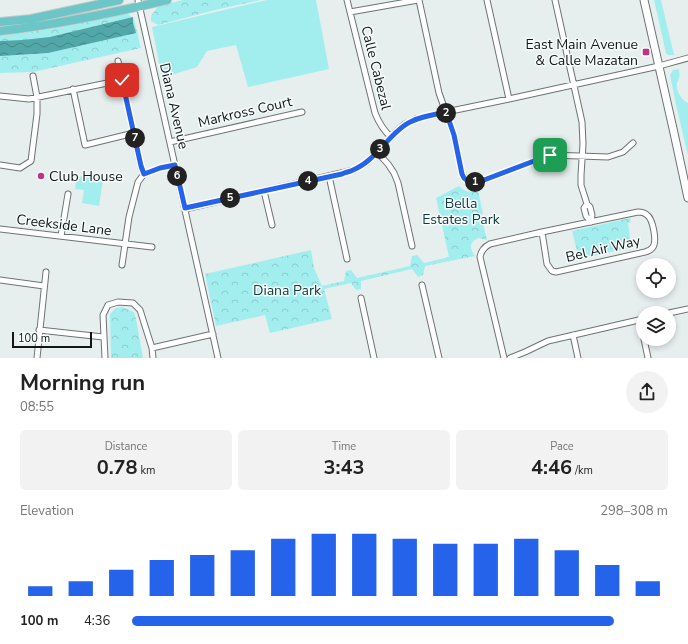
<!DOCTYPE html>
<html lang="en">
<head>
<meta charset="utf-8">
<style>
  body { margin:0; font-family:"Nunito Sans",sans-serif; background:#f2f2f2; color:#222; height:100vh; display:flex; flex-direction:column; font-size:15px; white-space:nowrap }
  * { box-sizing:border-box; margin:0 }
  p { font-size:13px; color:#767676 }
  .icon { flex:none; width:22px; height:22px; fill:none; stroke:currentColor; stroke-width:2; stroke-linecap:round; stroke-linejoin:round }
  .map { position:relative; height:358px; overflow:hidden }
  .details { display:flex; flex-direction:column; background:#fff; flex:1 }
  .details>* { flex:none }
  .buttons { position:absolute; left:636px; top:258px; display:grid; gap:8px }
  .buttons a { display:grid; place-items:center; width:40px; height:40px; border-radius:50%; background:#fff; box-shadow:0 2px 6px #0003; font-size:20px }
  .scale { position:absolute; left:12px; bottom:10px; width:80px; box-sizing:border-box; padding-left:4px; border:2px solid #141616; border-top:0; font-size:11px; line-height:14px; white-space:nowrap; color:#141616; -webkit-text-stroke:3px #f5fbfb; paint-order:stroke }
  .pin { position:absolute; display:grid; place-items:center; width:34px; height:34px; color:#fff; margin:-17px; border-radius:8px; box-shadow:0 2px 6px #0006 }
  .km { position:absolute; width:20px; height:20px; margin:-10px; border-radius:50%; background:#222; color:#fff; font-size:11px; line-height:20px; text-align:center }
  .round { display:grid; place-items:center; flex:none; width:42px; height:42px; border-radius:21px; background:#f2f2f2 }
  .headline { display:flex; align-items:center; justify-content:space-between; height:68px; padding:0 20px }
  h1 { font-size:22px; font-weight:700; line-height:30px }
  .metrics { display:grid; grid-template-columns:repeat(3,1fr); gap:6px; height:68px; padding:4px 20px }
  .metrics div { display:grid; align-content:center; border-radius:6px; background:#f2f2f2; text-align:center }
  .metrics b { font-size:20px; font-weight:700 }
  .metrics small { font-size:11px; font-weight:400 }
  .metrics p { font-size:11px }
  .chart { height:112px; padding:8px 20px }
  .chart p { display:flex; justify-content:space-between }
  .chart svg { width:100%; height:72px; margin-top:4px; stroke:#2563eb; stroke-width:6 }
  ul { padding:0 20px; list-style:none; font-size:13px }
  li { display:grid; grid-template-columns:64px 48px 1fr; align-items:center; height:30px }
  li i { height:10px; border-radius:5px; background:#2563eb }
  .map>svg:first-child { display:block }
  .grass { fill:#a2eeef }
  .park { fill:url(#park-crowns) }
  .water { fill:url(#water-waves) }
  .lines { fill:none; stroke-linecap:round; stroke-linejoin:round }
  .street-casing { stroke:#6d7373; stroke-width:7 }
  .secondary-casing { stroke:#6d7373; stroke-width:9 }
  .primary-casing { stroke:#c7c7c7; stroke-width:10 }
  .street { stroke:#fff; stroke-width:5 }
  .secondary { stroke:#fff; stroke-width:7 }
  .primary { stroke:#6cc6c8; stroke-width:8 }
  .route-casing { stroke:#fff; stroke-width:8 }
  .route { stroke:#2563eb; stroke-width:5 }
  .poi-dot { fill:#ba3881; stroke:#f5fbfb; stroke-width:1.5 }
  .labels { text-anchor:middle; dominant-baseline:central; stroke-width:3; stroke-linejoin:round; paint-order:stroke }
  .poi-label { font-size:14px; fill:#141616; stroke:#f5fbfb; text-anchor:end }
  .street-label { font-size:14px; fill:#141616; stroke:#f5fbfb }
  .park-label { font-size:14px; fill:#113a3b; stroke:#f5fbfb }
</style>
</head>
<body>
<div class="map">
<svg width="688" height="358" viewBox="0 0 688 358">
  <defs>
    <pattern id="park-crowns" width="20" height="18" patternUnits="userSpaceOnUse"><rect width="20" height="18" fill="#a2eeef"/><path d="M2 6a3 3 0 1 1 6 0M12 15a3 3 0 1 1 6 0" fill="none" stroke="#8bcbcc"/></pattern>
    <pattern id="water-waves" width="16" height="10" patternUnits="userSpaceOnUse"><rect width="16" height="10" fill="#52a7a8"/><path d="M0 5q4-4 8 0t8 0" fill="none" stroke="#438788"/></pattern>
  </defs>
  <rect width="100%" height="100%" fill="#e7eeee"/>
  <path class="grass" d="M267,0H316L329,69L248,87L236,45L207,51L197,67L162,78L152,27Z
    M654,0H661L674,55H668L666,53Z
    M679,69C679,72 680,75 679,78C678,82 677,81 677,84C676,92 682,100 688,103V155L676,105L670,75L673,70Z
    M77,176L103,180L99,206L82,203L84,190L75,189Z"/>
  <path class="park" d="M183,0H261L215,10L158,25L151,21V16L158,6Z
    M126,12L134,19L141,48L33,72L0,73V36L51,29Z
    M459,186C465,192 471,193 478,190L483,214L481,215L487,240L479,238C469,242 469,248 475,256L425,266L423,275L418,277L412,269L361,281V289L356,290L351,283L324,289L332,319L270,333L265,315L216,326L205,274L311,250L314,268L322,286L344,281L346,271L351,270L357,278L410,266L412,256L417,255L424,263L449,257L436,198Z
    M630,218L631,222L628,223L631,244H633V247L579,259L572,231Z
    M122,307L134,312L136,319L143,358H111L110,314L116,308Z"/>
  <path class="water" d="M133,17V23L136,33L48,53L0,56V41L23,40L50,37Z"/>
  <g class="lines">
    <defs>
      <path id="street" d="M138,0L218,358
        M347,0L375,113C379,123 383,130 391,137
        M419,0L439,93L454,135L462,174L464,178L468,181L472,182H477L484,180L550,155L608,157L623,152L633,143
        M487,0L509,99
        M555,0L582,122L583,144L581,175V185L587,204L590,207L592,215L591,222
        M350,12L418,0
        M118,61L141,167L144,174
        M73,89L85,145L134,133
        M0,96L29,99L122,80
        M170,142L302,112
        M377,152L388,164L394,173L398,183L412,246
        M0,165L20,168L31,161L37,114V97L33,76
        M329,176L347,259
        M264,191L272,225
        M587,204L584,208L586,216L591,222
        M185,209L354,170L366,163L398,130L405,124L416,119L446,112L509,99L659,66L688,58
        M0,229L152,247
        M61,236L68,194
        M122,265L129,217L138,182L144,174L160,168L175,165
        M0,280L44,286
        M422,285L439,358
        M361,298L374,358
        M669,313L688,309
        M640,320L643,332
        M39,330L103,337
        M573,335L578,358
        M644,339L648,358
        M152,348L213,334
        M37,358L46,272
        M105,358L103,315L108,305L118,302L133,303L140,310L152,348L153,358
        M504,358L480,257C481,251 484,247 490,244L542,232L638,212C642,212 645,213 647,215C653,219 657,241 653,247C651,250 649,251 645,252L556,272L552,271L547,264L542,232
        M510,358L525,352L548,341L643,319"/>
      <path id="secondary" d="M644,0L674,133L688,198"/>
      <path id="primary" d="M0,22L31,19L119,0
        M0,31C56,25 112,13 167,0"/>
    </defs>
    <use href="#street" class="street-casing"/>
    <use href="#secondary" class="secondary-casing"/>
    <use href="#primary" class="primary-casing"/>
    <use href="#street" class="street"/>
    <use href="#secondary" class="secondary"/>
    <use href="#primary" class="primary"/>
  </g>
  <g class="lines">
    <defs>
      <path id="route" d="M122,80L141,166L144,174L160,168L175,165L185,208L342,174C345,172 350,172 353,170C375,161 386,138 405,125C416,117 433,115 446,112L454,135L462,174L464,178L468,181L472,182H477L484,180L550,155"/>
    </defs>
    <use href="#route" class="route-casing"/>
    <use href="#route" class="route"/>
  </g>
  <g class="poi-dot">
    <rect x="642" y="48" width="8" height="8" rx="2"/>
    <circle cx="41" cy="176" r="4"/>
  </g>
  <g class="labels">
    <g class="poi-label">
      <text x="638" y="44">East Main Avenue<tspan x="638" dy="16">&amp; Calle Mazatan</tspan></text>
      <text x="49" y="176" text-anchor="start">Club House</text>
    </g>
    <g class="street-label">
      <text transform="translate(376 68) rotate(76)">Calle Cabezal</text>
      <text transform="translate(174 106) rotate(77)">Diana Avenue</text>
      <text transform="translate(245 112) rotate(-13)">Markross Court</text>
      <text transform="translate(64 225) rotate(7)">Creekside Lane</text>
      <text transform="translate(603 249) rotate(-13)">Bel Air Way</text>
    </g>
    <g class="park-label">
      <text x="461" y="203">Bella<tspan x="461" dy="16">Estates Park</tspan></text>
      <text x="287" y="290">Diana Park</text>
    </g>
  </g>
</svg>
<div class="buttons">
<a><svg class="icon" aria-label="locate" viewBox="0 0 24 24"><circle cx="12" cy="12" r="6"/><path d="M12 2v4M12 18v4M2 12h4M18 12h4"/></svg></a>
<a><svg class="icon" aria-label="layers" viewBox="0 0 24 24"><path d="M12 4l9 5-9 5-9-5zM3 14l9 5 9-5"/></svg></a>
</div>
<div class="scale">100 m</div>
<div class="pin" style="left:550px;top:155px;background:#1e9e55"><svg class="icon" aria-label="arrive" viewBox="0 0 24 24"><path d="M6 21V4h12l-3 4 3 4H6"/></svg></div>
<div class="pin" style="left:122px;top:80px;background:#d93025"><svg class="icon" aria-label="check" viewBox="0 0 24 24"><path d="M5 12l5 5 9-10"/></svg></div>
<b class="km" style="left:475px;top:182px">1</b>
<b class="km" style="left:446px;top:113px">2</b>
<b class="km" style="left:380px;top:149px">3</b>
<b class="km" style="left:308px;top:181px">4</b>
<b class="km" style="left:230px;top:198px">5</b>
<b class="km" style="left:177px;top:176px">6</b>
<b class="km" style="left:135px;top:138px">7</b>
</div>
<section class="details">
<div class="headline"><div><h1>Morning run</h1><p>08:55</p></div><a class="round"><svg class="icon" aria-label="share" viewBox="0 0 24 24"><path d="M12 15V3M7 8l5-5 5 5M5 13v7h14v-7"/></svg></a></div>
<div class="metrics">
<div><p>Distance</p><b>0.78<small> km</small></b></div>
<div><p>Time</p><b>3:43</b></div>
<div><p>Pace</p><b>4:46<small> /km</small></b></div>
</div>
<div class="chart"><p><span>Elevation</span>298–308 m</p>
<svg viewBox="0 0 160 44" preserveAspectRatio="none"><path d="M5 44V38M15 44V35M25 44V28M35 44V22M45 44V19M55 44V16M65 44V9M75 44V6M85 44V6M95 44V9M105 44V12M115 44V12M125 44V9M135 44V16M145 44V25M155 44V35"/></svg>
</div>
<ul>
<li><b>100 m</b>4:36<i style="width:90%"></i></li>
</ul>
</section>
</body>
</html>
